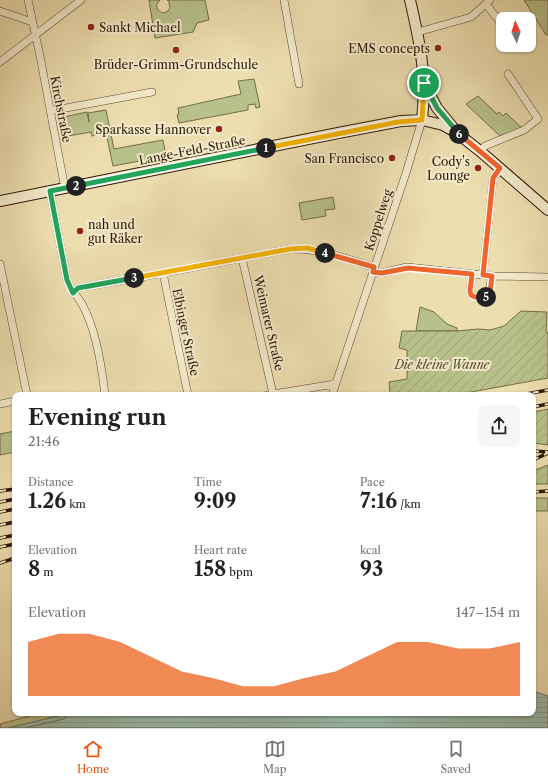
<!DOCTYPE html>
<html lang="en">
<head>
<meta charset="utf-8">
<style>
  body { margin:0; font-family:"Libre Caslon Text",serif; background:#f6f6f6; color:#222; height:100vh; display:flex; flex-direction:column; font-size:15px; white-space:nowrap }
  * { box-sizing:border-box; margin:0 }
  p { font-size:13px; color:#767676 }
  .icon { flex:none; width:22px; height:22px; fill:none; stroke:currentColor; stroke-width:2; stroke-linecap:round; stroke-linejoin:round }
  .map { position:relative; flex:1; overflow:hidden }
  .details { position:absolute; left:12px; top:392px; width:524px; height:324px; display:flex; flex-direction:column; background:#fff; border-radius:8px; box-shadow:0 1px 3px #0004 }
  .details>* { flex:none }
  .needle { width:26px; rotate:356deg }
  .controls { position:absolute; left:496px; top:12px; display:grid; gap:8px }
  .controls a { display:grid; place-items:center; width:40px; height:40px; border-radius:8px; background:#fff; box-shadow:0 1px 3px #0004; font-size:20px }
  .pin { position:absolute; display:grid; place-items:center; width:34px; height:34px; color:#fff; margin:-17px; border:2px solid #fff; border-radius:50%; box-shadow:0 1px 4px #0007 }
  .km { position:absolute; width:20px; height:20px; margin:-10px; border-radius:50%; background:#222; color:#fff; font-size:11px; line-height:20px; text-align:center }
  .round { display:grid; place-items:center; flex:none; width:42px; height:42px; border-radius:8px; background:#f6f6f6 }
  .headline { display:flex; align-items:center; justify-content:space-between; height:68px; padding:0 16px }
  h1 { font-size:22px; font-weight:700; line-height:30px }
  .metrics { display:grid; grid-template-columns:repeat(3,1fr); gap:6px; height:68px; padding:4px 16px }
  .metrics div { display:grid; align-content:center }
  .metrics b { font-size:20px; font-weight:700 }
  .metrics small { font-size:11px; font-weight:400 }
  .metrics p { font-size:11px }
  .chart { height:112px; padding:8px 16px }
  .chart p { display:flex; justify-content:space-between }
  .chart svg { width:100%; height:72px; margin-top:4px; fill:#ea580c; opacity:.7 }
  .tab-bar { display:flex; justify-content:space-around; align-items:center; height:56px; border-top:1px solid #e0e0e0; background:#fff; font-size:11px; color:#767676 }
  .tab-bar a { display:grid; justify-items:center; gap:2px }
  .tab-bar .current { color:#ea580c }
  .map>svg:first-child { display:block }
  .green { fill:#b8c18b; stroke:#736d47 }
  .garden { fill:url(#garden-furrows); stroke:#736d47 }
  .water { fill:url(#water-rules); stroke:#6e7b6a }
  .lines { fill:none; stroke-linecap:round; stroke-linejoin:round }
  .shore { stroke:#646a58; stroke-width:1 }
  .street-casing { stroke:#5e4a2e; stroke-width:8 }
  .secondary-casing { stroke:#2e1903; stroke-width:12 }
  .street { stroke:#f3eacb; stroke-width:7 }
  .secondary { stroke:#f3eacb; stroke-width:10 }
  .rail-casing { stroke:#2e1903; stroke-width:3.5 }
  .rail { stroke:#f3eacb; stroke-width:2; stroke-dasharray:6; stroke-linecap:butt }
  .split-1-casing { stroke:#fff; stroke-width:8 }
  .split-2-casing { stroke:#fff; stroke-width:8 }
  .split-3-casing { stroke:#fff; stroke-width:8 }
  .split-4-casing { stroke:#fff; stroke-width:8 }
  .split-5-casing { stroke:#fff; stroke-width:8 }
  .split-6-casing { stroke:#fff; stroke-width:8 }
  .split-7-casing { stroke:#fff; stroke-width:8 }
  .split-1 { stroke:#f5b400; stroke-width:5 }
  .split-2 { stroke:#22a559; stroke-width:5 }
  .split-3 { stroke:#22a559; stroke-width:5 }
  .split-4 { stroke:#f5b400; stroke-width:5 }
  .split-5 { stroke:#f0652b; stroke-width:5 }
  .split-6 { stroke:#f0652b; stroke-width:5 }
  .split-7 { stroke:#22a559; stroke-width:5 }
  .poi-dot { fill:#8f2418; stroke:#f3eacb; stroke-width:1.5 }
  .labels { text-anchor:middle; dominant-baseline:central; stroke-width:4; stroke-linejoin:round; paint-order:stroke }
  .poi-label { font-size:12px; fill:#2e1903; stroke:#f3eacb; text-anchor:end }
  .street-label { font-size:12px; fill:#2e1903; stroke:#f3eacb }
  .park-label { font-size:12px; font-style:italic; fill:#574b2c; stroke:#f3eacb }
</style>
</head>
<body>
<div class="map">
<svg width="548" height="728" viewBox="0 0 548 728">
  <defs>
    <pattern id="garden-furrows" width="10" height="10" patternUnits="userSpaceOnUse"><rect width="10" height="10" fill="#b8c18b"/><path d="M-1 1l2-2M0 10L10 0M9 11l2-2" fill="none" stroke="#9ea576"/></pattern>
    <pattern id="water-rules" width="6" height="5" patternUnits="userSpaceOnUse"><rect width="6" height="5" fill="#99bcae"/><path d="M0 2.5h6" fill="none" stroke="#84a194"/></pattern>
  </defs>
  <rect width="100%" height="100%" fill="#eddeaf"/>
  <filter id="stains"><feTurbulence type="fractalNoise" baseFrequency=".005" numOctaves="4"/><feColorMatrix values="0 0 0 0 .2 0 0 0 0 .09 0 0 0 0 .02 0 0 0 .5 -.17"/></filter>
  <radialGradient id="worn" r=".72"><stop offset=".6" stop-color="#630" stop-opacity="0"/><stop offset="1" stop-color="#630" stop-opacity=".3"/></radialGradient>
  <path class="green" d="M149,0H160L157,4C156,9 159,12 164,13L168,11L170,8L169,2L167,0H205L209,20L197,23L193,32L155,38Z
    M524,0H548V34L546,35Z
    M254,79L260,107L256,108L255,104L248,105V110L179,123L177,115H179L178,108L241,94L238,81Z
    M478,96L497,114L499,112L503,116L506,113L522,128L500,136L466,104Z
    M106,110L114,149L163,140L166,156L113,166L106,133L92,136L91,132L68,136L67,130L62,131L59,118L87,112L89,122L88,113Z
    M333,197L335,209L325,210L326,216L302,220L299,203Z
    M420,307L434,312L447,324L457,328V331H416Z
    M15,431V452L0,455V434Z
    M533,498H548V511H533Z
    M41,713H71L8,728H0V724Z"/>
  <path class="garden" d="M521,311L547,312L546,332L548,333V378L455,395H385L390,394L389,382L407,379V350L399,348L402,331H457L478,329L490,330L504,326Z
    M548,409V445L533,443V412Z
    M548,465V484H533V471Z"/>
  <path class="water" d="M533,691L548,696V728H8L71,713H533Z"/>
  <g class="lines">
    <path class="shore" d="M25,728L64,719L67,716V713"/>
    <defs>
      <path id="street" d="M28,0L40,56L65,189
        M284,0L299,84
        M486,4L503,26
        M0,11L32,22
        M529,24L531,23
        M418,32L471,17L490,0
        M0,62L81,0
        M50,111L152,92
        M480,151L485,146L524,130L538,119L508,74
        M50,191L67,280C71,289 77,296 82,304C95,327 102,368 105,395
        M242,258L273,394
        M0,264L27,395
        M373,272L382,273L407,267L492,276L548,277
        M163,273L188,395
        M472,274L470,291L471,295C477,298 482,298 488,296L492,276
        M483,275L493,178L500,169
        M73,293L78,288L163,273L290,249C320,248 346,259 374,267
        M267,395L335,384
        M332,395L406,173L422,120
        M0,404L15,401"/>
      <path id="secondary" d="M410,0C420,43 427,75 422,120
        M425,85L437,108L455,130
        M0,201L338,133L401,121L422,120L443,125L457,133L480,151L548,210"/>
    </defs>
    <use href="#street" class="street-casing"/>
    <use href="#secondary" class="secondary-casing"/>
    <use href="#street" class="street"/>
    <use href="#secondary" class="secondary"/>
    <defs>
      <path id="rail" d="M521,395L548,390
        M533,407L548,404
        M533,451L548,452
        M533,460L548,453
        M0,491L15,489
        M533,492L548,491
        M0,502L15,499
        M0,512L15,509
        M0,525L15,522
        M0,538L15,535
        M0,547L15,544
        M0,563L15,558"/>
    </defs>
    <use href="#rail" class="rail-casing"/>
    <use href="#rail" class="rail"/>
  </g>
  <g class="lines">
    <defs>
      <path id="split-1" d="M266,148L398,122L422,120L424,83"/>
      <path id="split-2" d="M76,186L266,148"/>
      <path id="split-3" d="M76,186L50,191L67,280L73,293L78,288L134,278"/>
      <path id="split-4" d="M134,278L290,249L307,248L325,253"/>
      <path id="split-5" d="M325,253L374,267L373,272L382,273L408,268L472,274L470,291L471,295L475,297H486"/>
      <path id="split-6" d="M459,134L500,168L493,178L483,275L492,276L490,293L486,297"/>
      <path id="split-7" d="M424,83L437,108L459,134"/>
    </defs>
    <use href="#split-1" class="split-1-casing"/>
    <use href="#split-2" class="split-2-casing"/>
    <use href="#split-3" class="split-3-casing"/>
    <use href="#split-4" class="split-4-casing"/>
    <use href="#split-5" class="split-5-casing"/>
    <use href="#split-6" class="split-6-casing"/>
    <use href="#split-7" class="split-7-casing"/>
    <use href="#split-1" class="split-1"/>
    <use href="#split-2" class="split-2"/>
    <use href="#split-3" class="split-3"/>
    <use href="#split-4" class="split-4"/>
    <use href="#split-5" class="split-5"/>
    <use href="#split-6" class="split-6"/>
    <use href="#split-7" class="split-7"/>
  </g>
  <g class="poi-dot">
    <circle cx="91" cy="27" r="4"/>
    <circle cx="438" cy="48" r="4"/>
    <circle cx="176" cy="50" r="4"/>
    <circle cx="219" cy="129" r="4"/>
    <circle cx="392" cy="158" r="4"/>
    <circle cx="478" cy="168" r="4"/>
    <circle cx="80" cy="231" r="4"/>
  </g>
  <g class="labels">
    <g class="poi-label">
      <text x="99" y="27" text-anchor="start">Sankt Michael</text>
      <text x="430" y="48">EMS concepts</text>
      <text x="176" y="64" text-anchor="middle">Brüder-Grimm-Grundschule</text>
      <text x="211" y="129">Sparkasse Hannover</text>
      <text x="384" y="158">San Francisco</text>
      <text x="470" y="161">Cody's<tspan x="470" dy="14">Lounge</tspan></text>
      <text x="88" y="224" text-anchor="start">nah und<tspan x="88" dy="14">gut Räker</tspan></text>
    </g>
    <g class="street-label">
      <text transform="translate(61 109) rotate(79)">Kirchstraße</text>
      <text transform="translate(192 150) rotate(-11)">Lange-Feld-Straße</text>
      <text transform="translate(378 220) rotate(-72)">Koppelweg</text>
      <text transform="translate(269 323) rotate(77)">Weimarer Straße</text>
      <text transform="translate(186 332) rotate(78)">Elbinger Straße</text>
    </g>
    <g class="park-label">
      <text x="442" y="364">Die kleine Wanne</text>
    </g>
  </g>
  <rect width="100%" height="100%" filter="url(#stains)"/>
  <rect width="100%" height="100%" fill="url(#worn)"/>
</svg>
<div class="controls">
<a><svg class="needle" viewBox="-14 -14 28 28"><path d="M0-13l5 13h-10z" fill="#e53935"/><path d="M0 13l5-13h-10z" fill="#767676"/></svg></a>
</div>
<div class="pin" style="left:424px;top:83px;background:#1e9e55"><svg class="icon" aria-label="arrive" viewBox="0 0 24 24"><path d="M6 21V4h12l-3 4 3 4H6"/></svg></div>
<b class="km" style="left:266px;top:148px">1</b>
<b class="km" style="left:76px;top:186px">2</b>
<b class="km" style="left:134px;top:278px">3</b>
<b class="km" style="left:325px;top:253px">4</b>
<b class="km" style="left:486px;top:297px">5</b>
<b class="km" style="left:459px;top:134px">6</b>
<section class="details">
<div class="headline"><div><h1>Evening run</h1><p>21:46</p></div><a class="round"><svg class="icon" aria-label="share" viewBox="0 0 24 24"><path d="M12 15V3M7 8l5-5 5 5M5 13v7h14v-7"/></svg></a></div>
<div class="metrics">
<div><p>Distance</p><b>1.26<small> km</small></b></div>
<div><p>Time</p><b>9:09</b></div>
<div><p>Pace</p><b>7:16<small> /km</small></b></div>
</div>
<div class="metrics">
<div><p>Elevation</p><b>8<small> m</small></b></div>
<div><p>Heart rate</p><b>158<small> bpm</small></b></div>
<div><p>kcal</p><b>93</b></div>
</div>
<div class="chart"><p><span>Elevation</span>147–154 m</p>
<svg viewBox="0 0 160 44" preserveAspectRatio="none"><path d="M0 44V11L10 6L20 6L30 11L40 20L50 29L60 33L70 38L80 38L90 33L100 29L110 20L120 11L130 11L140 15L150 15L160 11V44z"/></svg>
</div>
</section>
</div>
<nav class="tab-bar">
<a class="current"><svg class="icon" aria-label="home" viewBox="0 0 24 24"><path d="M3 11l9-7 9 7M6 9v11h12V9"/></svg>Home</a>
<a><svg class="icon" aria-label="map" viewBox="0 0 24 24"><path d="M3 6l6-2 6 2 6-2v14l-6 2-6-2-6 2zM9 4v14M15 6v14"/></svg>Map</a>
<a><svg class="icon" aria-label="saved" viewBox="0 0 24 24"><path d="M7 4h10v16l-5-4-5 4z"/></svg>Saved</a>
</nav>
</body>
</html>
